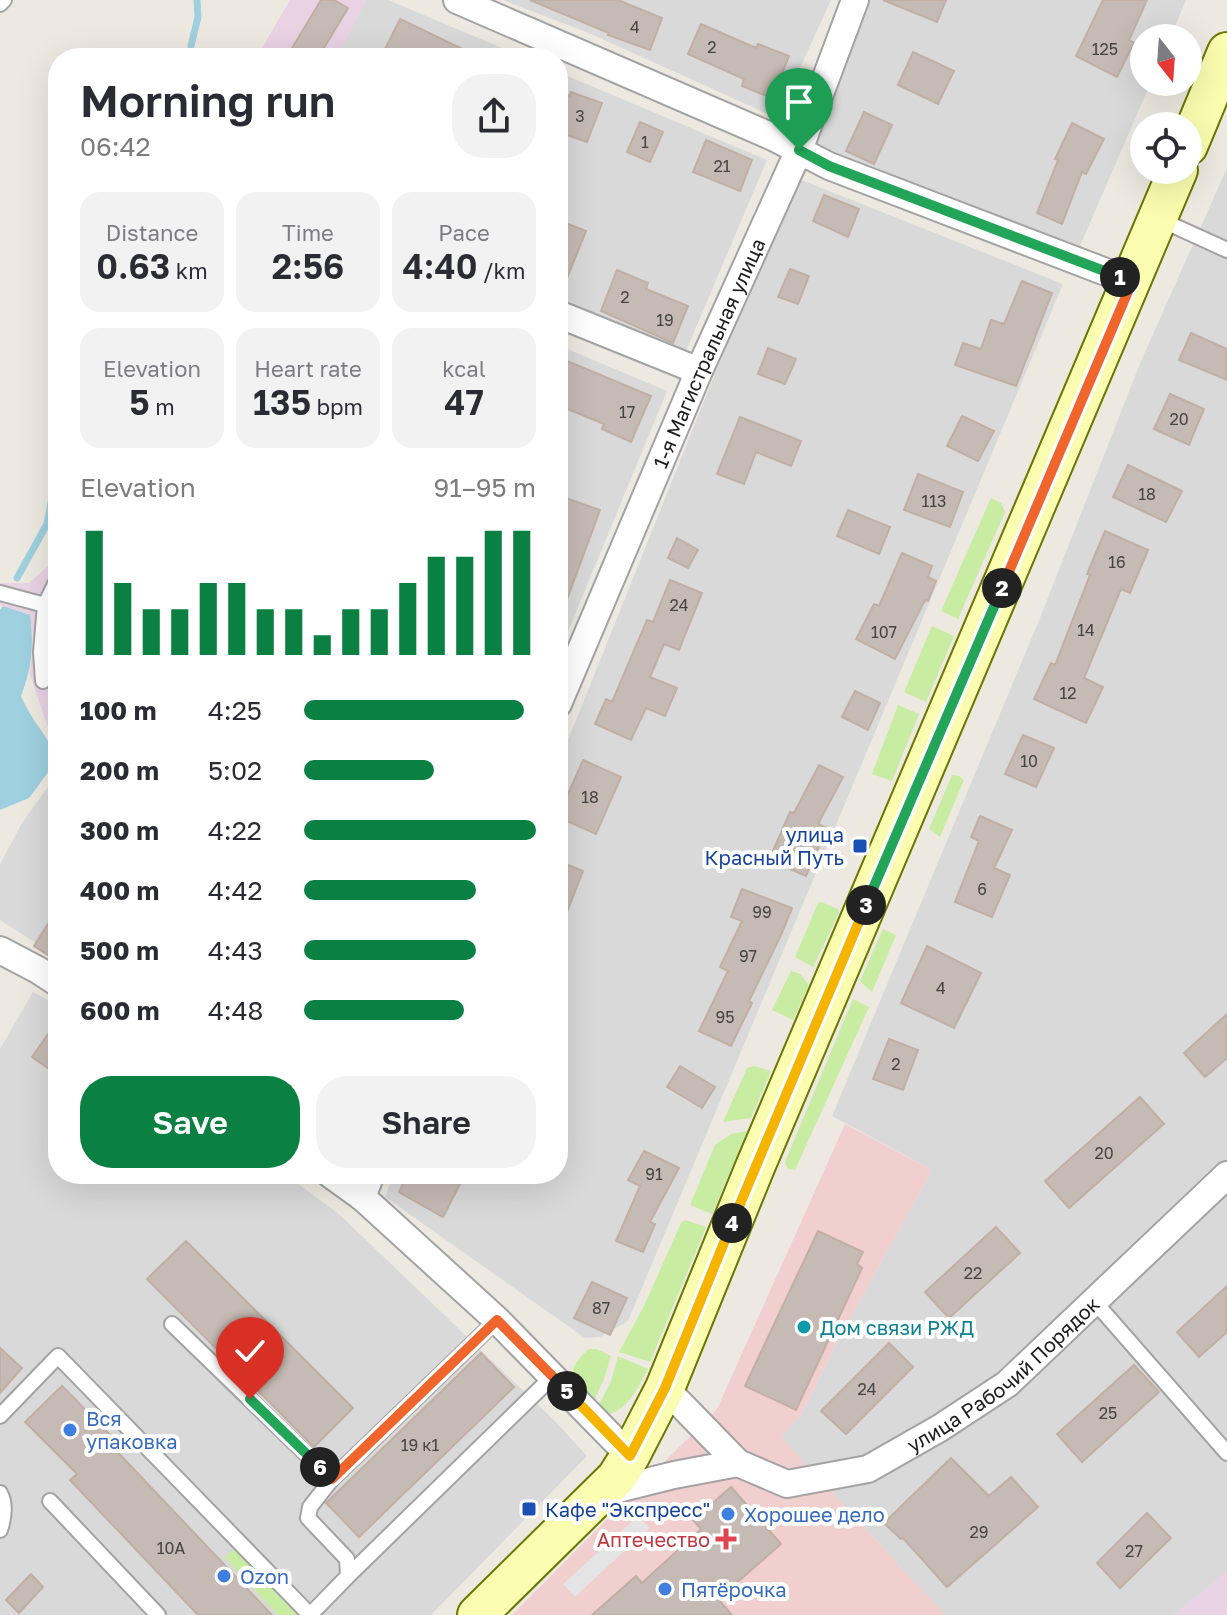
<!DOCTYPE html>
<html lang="en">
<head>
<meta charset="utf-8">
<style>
  body { margin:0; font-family:"Golos Text",sans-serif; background:#f2f2f3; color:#2b2b33; height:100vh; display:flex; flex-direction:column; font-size:30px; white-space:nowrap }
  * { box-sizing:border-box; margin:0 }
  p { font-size:26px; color:#7c7c81 }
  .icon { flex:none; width:44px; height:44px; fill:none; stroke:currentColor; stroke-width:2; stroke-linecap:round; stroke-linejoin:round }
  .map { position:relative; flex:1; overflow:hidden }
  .details { position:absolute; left:48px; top:48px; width:520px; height:1136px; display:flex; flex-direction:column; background:#fff; border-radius:32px; box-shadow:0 8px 32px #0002 }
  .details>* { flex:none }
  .needle { width:52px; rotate:163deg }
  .tools { position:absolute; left:1130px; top:24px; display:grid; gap:16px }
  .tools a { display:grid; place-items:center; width:72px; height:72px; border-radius:50%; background:#fff; box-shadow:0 8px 32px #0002; font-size:40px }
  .pin { position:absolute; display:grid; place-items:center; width:68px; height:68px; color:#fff; margin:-82px -34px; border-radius:50% 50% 50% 0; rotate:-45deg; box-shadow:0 0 8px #0007 }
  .pin .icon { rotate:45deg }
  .km { position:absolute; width:40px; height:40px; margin:-20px; border-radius:50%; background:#222; color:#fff; font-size:22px; line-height:40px; text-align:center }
  .round { display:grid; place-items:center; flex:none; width:84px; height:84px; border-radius:32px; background:#f2f2f3 }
  .headline { display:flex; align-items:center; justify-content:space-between; height:136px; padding:0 32px }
  h1 { font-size:44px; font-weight:600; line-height:60px }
  .stats { display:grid; grid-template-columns:repeat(3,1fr); gap:12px; height:136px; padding:8px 32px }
  .stats div { display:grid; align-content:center; border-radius:20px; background:#f2f2f3; text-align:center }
  .stats b { font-size:34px; font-weight:600 }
  .stats small { font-size:22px; font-weight:400 }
  .stats p { font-size:22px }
  .chart { height:224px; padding:16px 32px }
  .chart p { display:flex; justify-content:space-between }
  .chart svg { width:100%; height:144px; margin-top:8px; stroke:#0b8043; stroke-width:6 }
  .action { display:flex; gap:16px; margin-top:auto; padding:16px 32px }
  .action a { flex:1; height:92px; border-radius:32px; background:#0b8043; color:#fff; font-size:32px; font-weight:600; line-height:92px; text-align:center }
  .action a+a { background:#f2f2f3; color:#2b2b33 }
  ul { padding:0 32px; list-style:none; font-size:26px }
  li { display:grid; grid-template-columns:128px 96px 1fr; align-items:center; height:60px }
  li i { height:20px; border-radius:10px; background:#0b8043 }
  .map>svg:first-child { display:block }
  .residential { fill:#dad9d9 }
  .commercial { fill:#f1cfce }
  .industrial { fill:#e8d2e4 }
  .grass { fill:#c7eca2 }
  .parking { fill:#e4e4e4 }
  .water { fill:#9ed0df }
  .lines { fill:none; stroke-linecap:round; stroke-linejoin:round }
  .stream { stroke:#9ed0df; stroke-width:7 }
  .building { fill:#c6bbb4; stroke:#c0afa2; stroke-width:2 }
  .service-casing { stroke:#a3a3a3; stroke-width:18 }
  .minor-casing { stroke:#a3a3a3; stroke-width:30 }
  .secondary-casing { stroke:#697600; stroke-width:42 }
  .service { stroke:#fff; stroke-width:14 }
  .minor { stroke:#fff; stroke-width:26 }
  .secondary { stroke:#fafdaf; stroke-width:38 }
  .split-1-casing { stroke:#fff; stroke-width:16 }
  .split-2-casing { stroke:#fff; stroke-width:16 }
  .split-3-casing { stroke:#fff; stroke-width:16 }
  .split-4-casing { stroke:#fff; stroke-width:16 }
  .split-5-casing { stroke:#fff; stroke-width:16 }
  .split-6-casing { stroke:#fff; stroke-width:16 }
  .split-7-casing { stroke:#fff; stroke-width:16 }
  .split-1 { stroke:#22a559; stroke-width:10 }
  .split-2 { stroke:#f0652b; stroke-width:10 }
  .split-3 { stroke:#22a559; stroke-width:10 }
  .split-4 { stroke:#f5b400; stroke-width:10 }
  .split-5 { stroke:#f5b400; stroke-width:10 }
  .split-6 { stroke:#f0652b; stroke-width:10 }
  .split-7 { stroke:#22a559; stroke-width:10 }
  .transit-dot { fill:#1a4fb4; stroke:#fff; stroke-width:3 }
  .culture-dot { fill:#0f9aa8; stroke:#fff; stroke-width:3 }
  .shop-dot { fill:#3f7fe0; stroke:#fff; stroke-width:3 }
  .health-dot { fill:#e0444e; stroke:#fff; stroke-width:3 }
  .labels { text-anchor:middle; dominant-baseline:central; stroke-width:8; stroke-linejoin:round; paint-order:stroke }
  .number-label { font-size:16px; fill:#464442 }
  .street-label { font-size:20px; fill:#1c1c1c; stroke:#fff }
  .transit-label { font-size:20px; fill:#164399; stroke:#fff; text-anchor:end }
  .culture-label { font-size:20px; fill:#0d838f; stroke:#fff; text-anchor:start }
  .shop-label { font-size:20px; fill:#366cbe; stroke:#fff; text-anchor:start }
  .health-label { font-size:20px; fill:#be3a42; stroke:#fff; text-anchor:end }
</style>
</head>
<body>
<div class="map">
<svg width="1227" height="1615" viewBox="0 0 1227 1615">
  <rect width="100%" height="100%" fill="#eee9e0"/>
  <path class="residential" d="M366,0H388L526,58H336Z
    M503,0H831L777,118L591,34Z
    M870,0H1186L1170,38H1144V82H1151L1080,246L811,143Z
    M558,72L767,160L678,370L558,320Z
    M1227,168V1572L1174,1615H945L781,1437L801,1415L840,1336L932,1170L832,1116L1040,618L1141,361Z
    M794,177L1063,284L628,1321L600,1337L585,1338L385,1197L394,1174H558V765Z
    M558,345L667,391L558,656Z
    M58,773V957L0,920V864L22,823Z
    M33,992L58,1005V1174H285L340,1215L555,1421L587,1456L431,1615H0V1049Z"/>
  <path class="commercial" d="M845,1124L932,1170L840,1336L801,1415L781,1437L945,1615H512L717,1409Z"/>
  <path class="industrial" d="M290,0H366L337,58H256Z
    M58,540V727L47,725L30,674L33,637L30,616L0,605V583H29L49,565Z
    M1227,1572V1615H1174Z"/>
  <path class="grass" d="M991,498L1001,503L1005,512L958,619L941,611Z
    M932,626L954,636L926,702L904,692Z
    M898,705L919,714L892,781L872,774Z
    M952,775L959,776L964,780L940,837L929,829Z
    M821,902L838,909L839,913L813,967L795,957L818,903Z
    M883,929L896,935L872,992L860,981Z
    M791,971L800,974L809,985L793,1020L772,1010Z
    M853,999L869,1007L795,1170L788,1169L785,1162Z
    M754,1066L771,1071L751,1118L723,1122L747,1068Z
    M747,1131L712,1214L690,1205L715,1145L731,1134Z
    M685,1220L706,1227L650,1362L619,1352L644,1306L681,1223Z
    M589,1349H597L611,1356L604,1379L593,1403C572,1382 562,1372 589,1349Z
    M618,1356L648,1369C638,1386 629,1410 608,1414L598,1407L611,1381Z
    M237,1546L303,1615H278L225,1558Z"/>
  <path class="parking" d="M638,1516L649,1528L575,1597L563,1584Z"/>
  <path class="water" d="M3,606L30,615C34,646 32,667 21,696C29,716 44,732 54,751L49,771L29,798L0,810V610Z"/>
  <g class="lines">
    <path class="stream" d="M191,46L198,17L197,0
      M17,578L47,524L58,465"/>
  </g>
  <path class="building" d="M321,0H334L348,8L318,58H286Z
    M530,0H618L662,18L650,50L608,35L609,33Z
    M883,0H946L937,22Z
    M1103,0H1147L1129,40L1134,43L1117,77L1076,56Z
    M400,19L481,58H397L384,51Z
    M701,24L756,48L758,44L789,56L772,98L742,86L744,79L688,54Z
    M913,52L954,71L938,104L898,85Z
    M558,90L570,96L571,92L602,103L587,142L558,132Z
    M864,112L892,125L874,164L846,151Z
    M640,122L663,132L650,162L627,152Z
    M1072,123L1104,139L1086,174L1082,172L1062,224L1037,213L1058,160L1055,159Z
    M706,140L752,160L740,191L693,172Z
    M824,195L859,209L848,237L813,221Z
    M558,220L586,231L559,298H558Z
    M790,269L809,276L798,304L778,297Z
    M617,270L648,283L646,289L688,306L673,343L601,311Z
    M1022,281L1052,293L1016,386L955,365L963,343L981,349L991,320L1004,324Z
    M1191,333L1227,349V380L1179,360Z
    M768,348L796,359L785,384L758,374Z
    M567,361L651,396L631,442L602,429L604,424L558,405V382Z
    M1170,394L1204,409L1189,445L1154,429Z
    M962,416L994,431L978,461L947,446Z
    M740,417L801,441L791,466L756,452L744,484L717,474Z
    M1128,465L1182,491L1166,522L1113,497Z
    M918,474L963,492L950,527L904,510Z
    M563,497L600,510L560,618L558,617V509Z
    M848,510L890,527L879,554L837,536Z
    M1105,531L1148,550L1130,593L1121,589L1084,678L1103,687L1086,723L1034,699L1051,663L1055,665L1090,575L1087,574Z
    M677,538L698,550L688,568L668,558Z
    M902,553L932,566L928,577L936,581L928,601L925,600L895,659L856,639L874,604L879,606Z
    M670,580L702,593L679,650L664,644L650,677L677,688L665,716L646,708L631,740L595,724L606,699L612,702L647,620L653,622Z
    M855,691L880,703L868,730L842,717Z
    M1023,735L1054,748L1036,787L1005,774Z
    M583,760L621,777L596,834L558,817Z
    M819,765L843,777L818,824L827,828L806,876L769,860L790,812L794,813Z
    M980,816L1012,830L994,868L1010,875L992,917L955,902L979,841L971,837Z
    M558,861L583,871L559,932H558Z
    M742,889L792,908L781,935L749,1001L752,1003L731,1046L699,1031L728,971L720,967L742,921L731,917Z
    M58,908V962L34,946Z
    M927,946L981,973L954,1028L901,1003Z
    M1227,1014V1058L1205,1077L1184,1053Z
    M58,1020V1075L32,1057Z
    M889,1039L918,1050L903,1090L873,1079Z
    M680,1066L715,1087L702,1108L667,1087Z
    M1140,1097L1164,1124L1069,1208L1045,1181Z
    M644,1151L679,1168L650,1222L655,1224L643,1252L616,1241L640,1186L628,1180Z
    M408,1174H451L462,1180L443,1217L399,1192Z
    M996,1227L1020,1253L949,1318L925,1292Z
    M818,1231L863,1252L857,1264L862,1268L796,1410L745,1386Z
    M186,1241L353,1408L314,1447L147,1279Z
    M592,1282L627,1298L610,1335L574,1318Z
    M1227,1286V1332L1199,1357L1177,1332Z
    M889,1343L913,1367L846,1434L821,1411Z
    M0,1348L22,1368L0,1393Z
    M481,1353L514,1387L359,1537L326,1503Z
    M1134,1365L1159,1392L1082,1462L1057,1434Z
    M62,1386L114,1439L109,1443L272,1615H198L70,1480L77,1474L25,1422Z
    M951,1458L989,1496L1011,1477L1038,1507L947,1587L903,1538L901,1539L884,1523Z
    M731,1487L781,1544L718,1599L732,1615H592L636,1576L642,1583L701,1529L693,1520Z
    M1147,1513L1171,1538L1120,1588L1097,1563Z
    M31,1574L43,1587L19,1613L6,1600Z"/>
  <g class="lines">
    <defs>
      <path id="service" d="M0,4L4,0
        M1159,219L1227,250
        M0,593L45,605L41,652L43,681
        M45,605L58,578
        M1094,1301L1227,1453
        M172,1324L332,1479L497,1320
        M0,1416L58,1356L310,1615
        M0,1493C6,1504 4,1518 0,1530
        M50,1501L158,1615
        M348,1576L552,1377
        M310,1615L348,1576L347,1559L308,1518L310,1507L332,1479"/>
      <g id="minor">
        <path d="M457,0L773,137L829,166L1132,282"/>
        <path d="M558,314L699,371"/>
        <path id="s1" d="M558,704L699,371L799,150L855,0"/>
        <path d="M0,950L38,970L58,983"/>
        <path d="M330,1174L362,1197L497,1320L630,1456"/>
        <path d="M362,1197L371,1174"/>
        <path id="s2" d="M665,1388L738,1463L787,1484L868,1469L940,1428L1007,1384L1227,1175"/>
        <path d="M602,1493L674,1475L738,1463"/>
      </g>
      <path id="secondary" d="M1188,146L1227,52
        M477,1615L616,1478L630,1456L665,1388L755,1167L1178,170"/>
    </defs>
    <use href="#service" class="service-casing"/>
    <use href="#minor" class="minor-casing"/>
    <use href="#secondary" class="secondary-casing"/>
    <use href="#service" class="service"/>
    <use href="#minor" class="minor"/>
    <use href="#secondary" class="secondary"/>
  </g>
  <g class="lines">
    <defs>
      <path id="split-1" d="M799,150L829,166L1120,277"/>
      <path id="split-2" d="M1002,588L1132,282L1120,277"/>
      <path id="split-3" d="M866,905L1002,588"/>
      <path id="split-4" d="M732,1223L866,905"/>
      <path id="split-5" d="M567,1391L630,1456L665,1388L732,1223"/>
      <path id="split-6" d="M320,1467L332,1479L497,1320L567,1391"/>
      <path id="split-7" d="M250,1399L320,1467"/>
    </defs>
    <use href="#split-1" class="split-1-casing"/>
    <use href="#split-2" class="split-2-casing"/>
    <use href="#split-3" class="split-3-casing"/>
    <use href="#split-4" class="split-4-casing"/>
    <use href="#split-5" class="split-5-casing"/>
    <use href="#split-6" class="split-6-casing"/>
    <use href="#split-7" class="split-7-casing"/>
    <use href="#split-1" class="split-1"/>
    <use href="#split-2" class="split-2"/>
    <use href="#split-3" class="split-3"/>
    <use href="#split-4" class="split-4"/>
    <use href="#split-5" class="split-5"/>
    <use href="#split-6" class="split-6"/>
    <use href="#split-7" class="split-7"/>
  </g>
  <g class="transit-dot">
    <rect x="852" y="838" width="16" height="16" rx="4"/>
    <rect x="521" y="1501" width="16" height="16" rx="4"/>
  </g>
  <circle class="culture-dot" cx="804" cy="1327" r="8"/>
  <g class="shop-dot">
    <circle cx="70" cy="1430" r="8"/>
    <circle cx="728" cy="1514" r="8"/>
    <circle cx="224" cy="1576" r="8"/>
    <circle cx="665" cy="1589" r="8"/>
  </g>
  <path class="health-dot" d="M722 1527h8v8h8v8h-8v8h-8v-8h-8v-8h8z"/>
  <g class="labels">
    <g class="number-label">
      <text x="635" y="27">4</text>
      <text x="712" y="47">2</text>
      <text x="1105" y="49">125</text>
      <text x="580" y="116">3</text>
      <text x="645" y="142">1</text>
      <text x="722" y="166">21</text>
      <text x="625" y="297">2</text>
      <text x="665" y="320">19</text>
      <text x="627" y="412">17</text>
      <text x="1179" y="419">20</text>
      <text x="1147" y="494">18</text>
      <text x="934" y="501">113</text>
      <text x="1117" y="562">16</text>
      <text x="679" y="605">24</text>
      <text x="1086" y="630">14</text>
      <text x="884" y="632">107</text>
      <text x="1068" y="693">12</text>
      <text x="1029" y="761">10</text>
      <text x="590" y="797">18</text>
      <text x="982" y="889">6</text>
      <text x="762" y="912">99</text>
      <text x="748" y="956">97</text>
      <text x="941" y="988">4</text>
      <text x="725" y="1017">95</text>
      <text x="896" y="1064">2</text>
      <text x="1104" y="1153">20</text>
      <text x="654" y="1174">91</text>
      <text x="973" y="1273">22</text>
      <text x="601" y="1308">87</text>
      <text x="867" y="1389">24</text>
      <text x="1108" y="1413">25</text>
      <text x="420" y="1445">19 к1</text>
      <text x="979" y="1532">29</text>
      <text x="171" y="1548">10А</text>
      <text x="1134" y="1551">27</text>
    </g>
    <g class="street-label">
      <text stroke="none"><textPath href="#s1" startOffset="382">1-я Магистральная улица</textPath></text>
      <text stroke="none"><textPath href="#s2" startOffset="406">улица Рабочий Порядок</textPath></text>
    </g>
    <g class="transit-label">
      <text x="844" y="834">улица<tspan x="844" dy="23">Красный Путь</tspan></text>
      <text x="545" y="1509" text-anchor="start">Кафе "Экспресс"</text>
    </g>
    <g class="culture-label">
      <text x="820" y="1327">Дом связи РЖД</text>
    </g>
    <g class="shop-label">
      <text x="86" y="1418">Вся<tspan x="86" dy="23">упаковка</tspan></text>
      <text x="744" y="1514">Хорошее дело</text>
      <text x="240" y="1576">Ozon</text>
      <text x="681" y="1589">Пятёрочка</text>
    </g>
    <g class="health-label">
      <text x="710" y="1539">Аптечество</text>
    </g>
  </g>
</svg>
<div class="tools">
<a><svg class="needle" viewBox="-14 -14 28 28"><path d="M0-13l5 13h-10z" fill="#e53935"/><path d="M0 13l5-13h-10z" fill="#7c7c81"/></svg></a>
<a><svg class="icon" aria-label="locate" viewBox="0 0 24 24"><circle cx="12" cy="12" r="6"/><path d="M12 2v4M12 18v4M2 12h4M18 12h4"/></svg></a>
</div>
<div class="pin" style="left:799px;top:150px;background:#1e9e55"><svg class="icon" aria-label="arrive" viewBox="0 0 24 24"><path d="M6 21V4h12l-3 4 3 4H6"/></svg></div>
<div class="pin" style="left:250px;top:1399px;background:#d93025"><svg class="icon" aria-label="check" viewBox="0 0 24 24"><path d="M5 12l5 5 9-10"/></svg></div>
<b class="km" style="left:1120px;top:277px">1</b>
<b class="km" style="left:1002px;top:588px">2</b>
<b class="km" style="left:866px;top:905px">3</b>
<b class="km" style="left:732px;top:1223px">4</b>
<b class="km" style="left:567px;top:1391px">5</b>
<b class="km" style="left:320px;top:1467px">6</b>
<section class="details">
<div class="headline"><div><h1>Morning run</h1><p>06:42</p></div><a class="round"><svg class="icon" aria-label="share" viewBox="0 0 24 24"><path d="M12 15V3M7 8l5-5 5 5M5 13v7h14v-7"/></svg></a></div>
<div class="stats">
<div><p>Distance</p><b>0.63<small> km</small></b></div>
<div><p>Time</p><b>2:56</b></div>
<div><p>Pace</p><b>4:40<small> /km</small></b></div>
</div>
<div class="stats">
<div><p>Elevation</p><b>5<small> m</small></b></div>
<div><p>Heart rate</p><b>135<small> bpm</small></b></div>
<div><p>kcal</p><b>47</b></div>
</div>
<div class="chart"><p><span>Elevation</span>91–95 m</p>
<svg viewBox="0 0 160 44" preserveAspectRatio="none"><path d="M5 44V6M15 44V22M25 44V30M35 44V30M45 44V22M55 44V22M65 44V30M75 44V30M85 44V38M95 44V30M105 44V30M115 44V22M125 44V14M135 44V14M145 44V6M155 44V6"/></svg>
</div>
<ul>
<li><b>100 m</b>4:25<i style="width:95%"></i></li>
<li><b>200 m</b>5:02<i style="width:56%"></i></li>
<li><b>300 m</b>4:22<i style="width:100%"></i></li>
<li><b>400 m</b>4:42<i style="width:74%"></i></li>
<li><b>500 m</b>4:43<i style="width:74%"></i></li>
<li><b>600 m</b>4:48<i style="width:69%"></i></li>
</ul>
<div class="action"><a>Save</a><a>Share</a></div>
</section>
</div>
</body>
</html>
